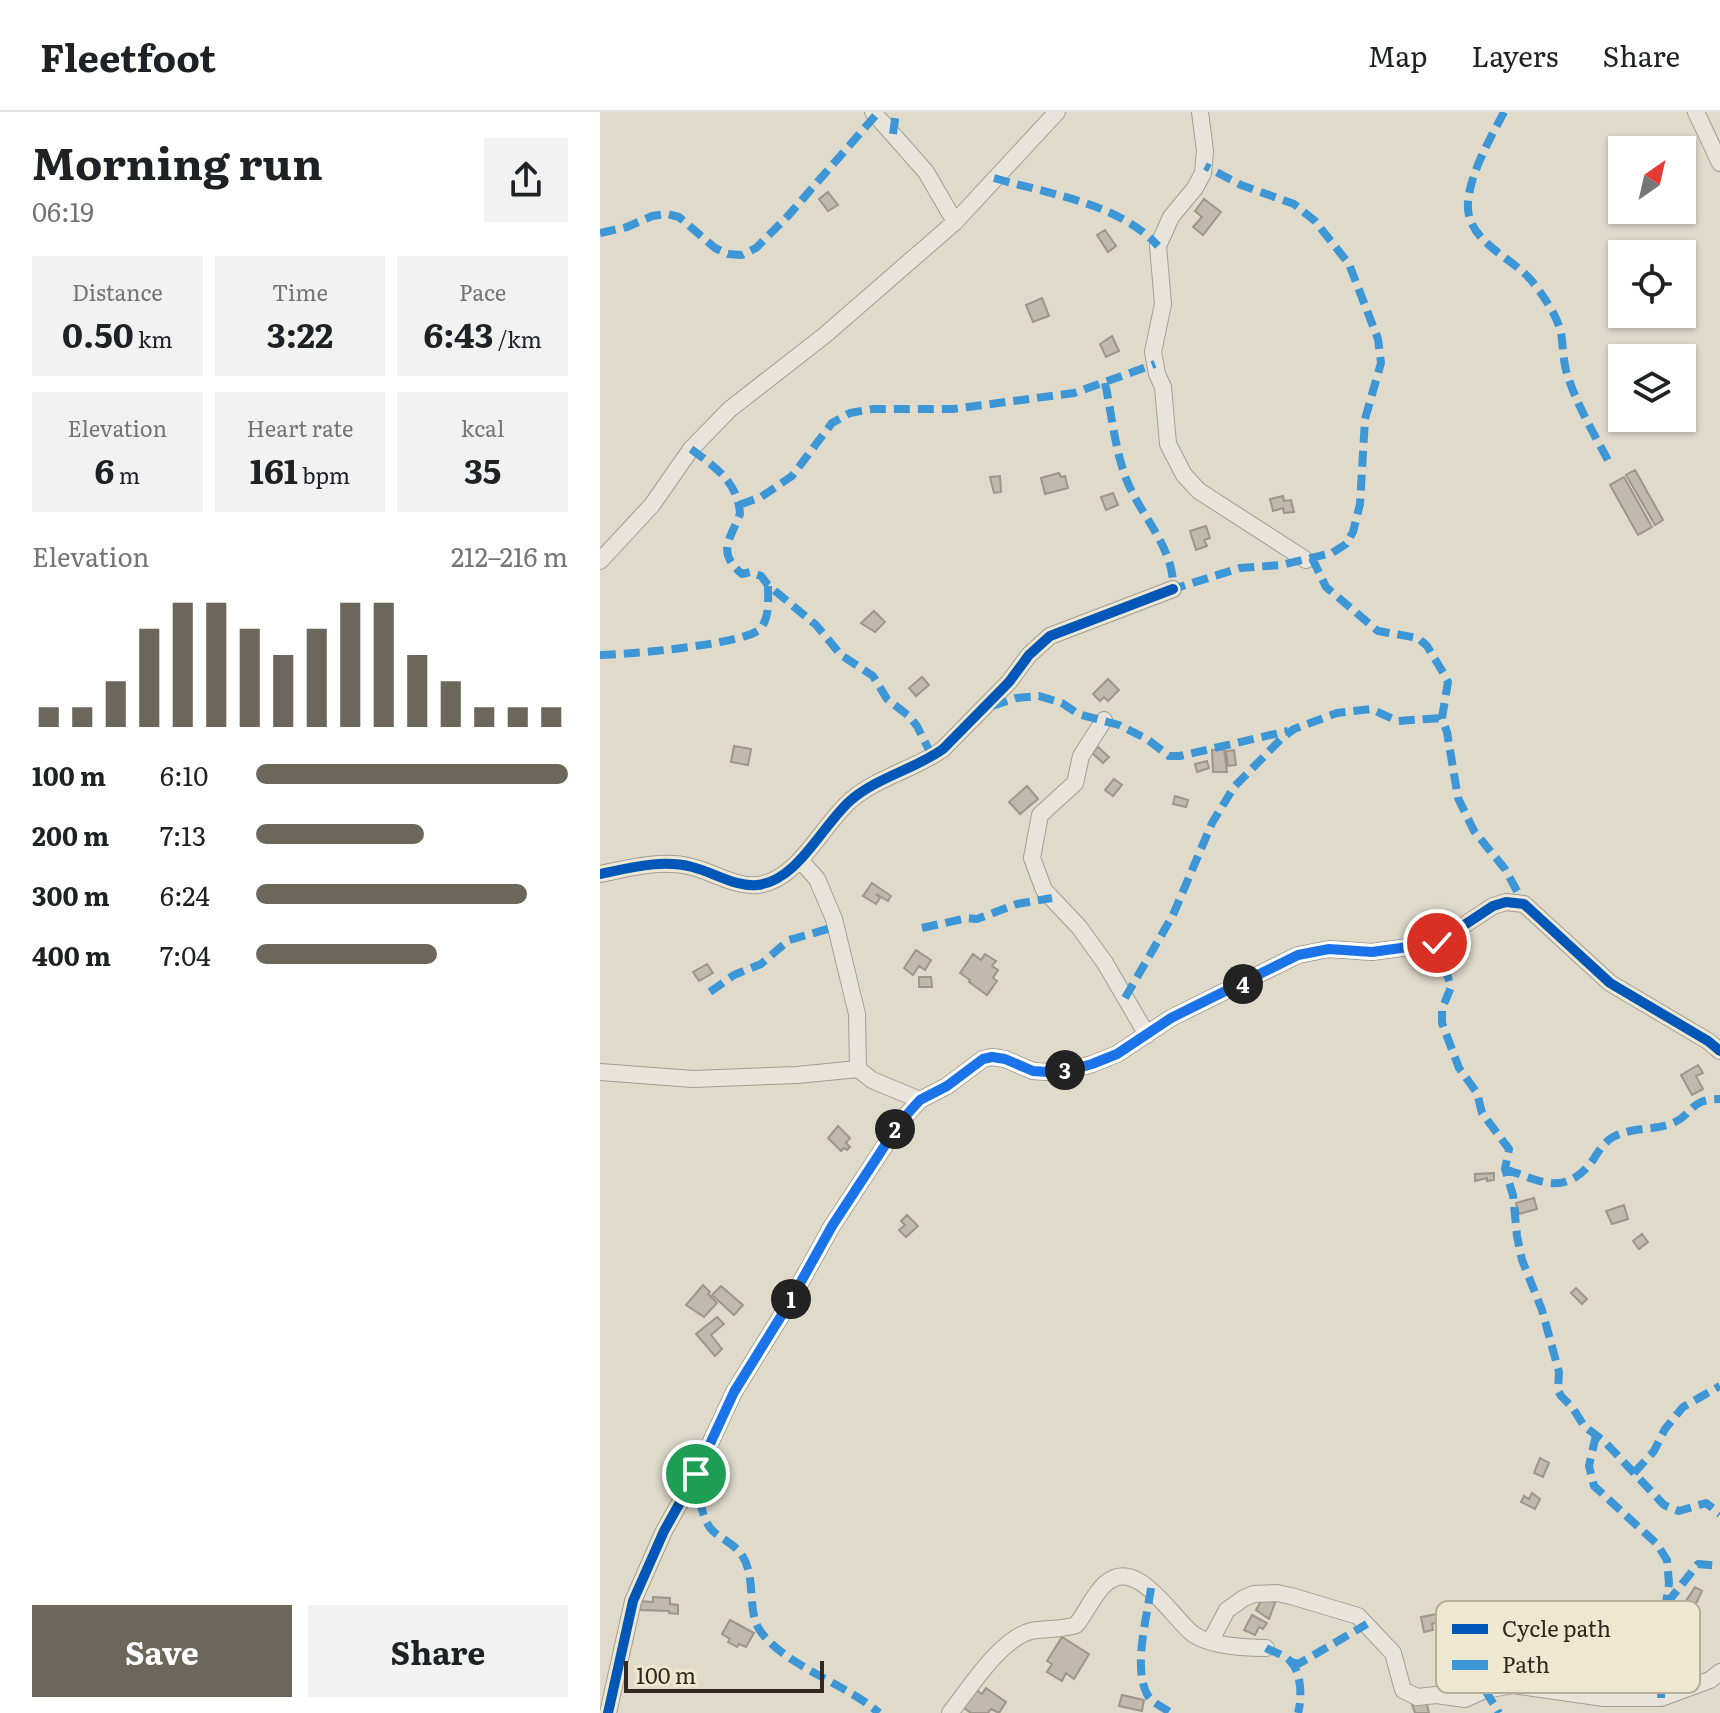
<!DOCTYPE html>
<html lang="en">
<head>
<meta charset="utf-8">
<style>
  body { margin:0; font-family:Literata,serif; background:#f2f2f2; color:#202124; height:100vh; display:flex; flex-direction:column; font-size:30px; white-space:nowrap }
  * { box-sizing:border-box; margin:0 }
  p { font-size:26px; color:#757577 }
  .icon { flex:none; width:44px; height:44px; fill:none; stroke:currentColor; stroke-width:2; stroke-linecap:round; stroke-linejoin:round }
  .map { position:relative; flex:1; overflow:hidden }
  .panel { display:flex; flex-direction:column; background:#fff; width:600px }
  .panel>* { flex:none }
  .needle { width:52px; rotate:34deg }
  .controls { position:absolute; left:1008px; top:24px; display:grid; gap:16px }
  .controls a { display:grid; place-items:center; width:88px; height:88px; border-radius:0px; background:#fff; box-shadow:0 2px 6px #0004; font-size:40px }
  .scale { position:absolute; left:24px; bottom:20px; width:200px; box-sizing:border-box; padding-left:8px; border:4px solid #30281e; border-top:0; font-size:22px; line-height:28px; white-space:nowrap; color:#30281e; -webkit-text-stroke:6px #efe8d1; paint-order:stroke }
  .pin { position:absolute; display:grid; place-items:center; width:68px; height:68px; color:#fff; margin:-34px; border:4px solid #fff; border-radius:50%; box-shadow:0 2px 8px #0007 }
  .km { position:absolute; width:40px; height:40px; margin:-20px; border-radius:50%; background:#222; color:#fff; font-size:22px; line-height:40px; text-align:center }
  .round { display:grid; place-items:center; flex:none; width:84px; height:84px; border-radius:0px; background:#f2f2f2 }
  .headline { display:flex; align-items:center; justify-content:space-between; height:136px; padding:0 32px }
  h1 { font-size:44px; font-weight:700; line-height:60px }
  .figures { display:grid; grid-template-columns:repeat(3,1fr); gap:12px; height:136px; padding:8px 32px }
  .figures div { display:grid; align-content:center; border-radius:0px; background:#f2f2f2; text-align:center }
  .figures b { font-size:34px; font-weight:700 }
  .figures small { font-size:22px; font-weight:400 }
  .figures p { font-size:22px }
  .chart { height:224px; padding:16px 32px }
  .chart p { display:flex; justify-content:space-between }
  .chart svg { width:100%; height:144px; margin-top:8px; stroke:#6d665a; stroke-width:6 }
  .button { display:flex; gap:16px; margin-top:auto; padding:16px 32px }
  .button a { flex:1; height:92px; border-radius:0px; background:#6d665a; color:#fff; font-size:32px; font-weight:700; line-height:92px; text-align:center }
  .button a+a { background:#f2f2f2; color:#202124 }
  ul { padding:0 32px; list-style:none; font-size:26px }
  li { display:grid; grid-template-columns:128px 96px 1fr; align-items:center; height:60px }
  li i { height:20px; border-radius:10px; background:#6d665a }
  header { display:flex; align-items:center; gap:48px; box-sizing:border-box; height:112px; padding:0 40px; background:#fff; border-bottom:2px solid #e0e0e0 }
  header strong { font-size:38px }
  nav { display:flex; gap:44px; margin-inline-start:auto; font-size:28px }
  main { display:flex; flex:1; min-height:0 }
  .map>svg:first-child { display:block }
  .building { fill:#c2b9ac; stroke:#9e968a; stroke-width:2 }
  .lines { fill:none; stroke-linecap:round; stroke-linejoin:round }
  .minor-casing { stroke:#a49f94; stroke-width:18 }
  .minor { stroke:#e8e4db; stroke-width:16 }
  .quiet { stroke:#3d96d5; stroke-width:8; stroke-dasharray:16 8; stroke-linecap:butt }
  .cycleway-casing { stroke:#efe8d1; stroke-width:15 }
  .cycleway { stroke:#0057b8; stroke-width:10 }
  .route-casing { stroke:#fff; stroke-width:16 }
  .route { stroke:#1a73e8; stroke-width:10 }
  .key { fill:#efe8d1; stroke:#b6ae9b; stroke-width:2 }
  .key-label { font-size:22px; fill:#30281e }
</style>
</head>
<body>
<header>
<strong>Fleetfoot</strong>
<nav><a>Map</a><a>Layers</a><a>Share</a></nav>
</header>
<main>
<section class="panel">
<div class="headline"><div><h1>Morning run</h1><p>06:19</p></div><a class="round"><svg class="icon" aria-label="share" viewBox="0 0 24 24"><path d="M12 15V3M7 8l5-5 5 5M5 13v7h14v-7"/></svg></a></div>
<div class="figures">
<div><p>Distance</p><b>0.50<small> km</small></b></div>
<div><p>Time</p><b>3:22</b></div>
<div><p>Pace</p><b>6:43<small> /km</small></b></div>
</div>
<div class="figures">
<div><p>Elevation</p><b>6<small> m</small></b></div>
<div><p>Heart rate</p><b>161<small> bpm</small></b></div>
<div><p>kcal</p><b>35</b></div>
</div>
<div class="chart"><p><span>Elevation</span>212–216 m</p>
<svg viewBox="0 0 160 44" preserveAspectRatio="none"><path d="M5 44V38M15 44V38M25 44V30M35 44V14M45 44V6M55 44V6M65 44V14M75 44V22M85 44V14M95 44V6M105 44V6M115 44V22M125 44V30M135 44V38M145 44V38M155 44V38"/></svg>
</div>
<ul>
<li><b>100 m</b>6:10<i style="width:100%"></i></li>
<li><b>200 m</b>7:13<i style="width:54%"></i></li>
<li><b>300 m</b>6:24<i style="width:87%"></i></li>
<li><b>400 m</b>7:04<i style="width:58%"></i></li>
</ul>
<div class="button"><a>Save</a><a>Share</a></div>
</section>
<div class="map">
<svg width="1120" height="1601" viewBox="0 0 1120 1601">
  <rect width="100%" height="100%" fill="#dfdaca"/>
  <path class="building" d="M228,80L238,93L228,99L219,87Z
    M604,87L621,100L603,123L593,115L602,105L595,99Z
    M505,118L516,134L508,140L497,123Z
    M442,186L449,204L433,210L426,193Z
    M512,224L519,239L506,245L500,232Z
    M1035,358L1063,408L1055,413L1026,363Z
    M459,361L461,365L465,364L468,376L445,382L441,366Z
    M400,364L401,380L394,381L390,365Z
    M1024,365L1052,415L1038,423L1010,373Z
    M513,381L518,393L506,398L501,385Z
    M683,384L684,389L691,388L694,400L684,401L683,396L673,399L670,387Z
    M606,414L610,426L604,428L607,434L596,438L590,419Z
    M274,499L285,510L275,520L261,511Z
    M322,565L329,573L316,584L309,576Z
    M508,567L519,578L508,589L504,585L500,589L493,582Z
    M134,634L151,637L148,653L131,650Z
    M498,635L509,645L503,651L492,641Z
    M624,637L627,660H613L612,638Z
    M634,638L636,653L628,654L626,639Z
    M607,649L609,656L597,660L595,652Z
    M514,667L522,673L513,684L505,678Z
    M427,674L438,687L420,702L409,690Z
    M575,684L588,688L586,695L573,692Z
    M272,771L291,784L288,789L276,782L280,786L276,792L263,784Z
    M316,838L331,848L325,858L319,854L313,863L304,856Z
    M373,842L381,848L385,842L396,849L392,854L398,858L393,866L397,869L387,883L369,870L370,868L360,861Z
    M107,852L113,861L99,869L93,860Z
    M319,865H331L332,875H319Z
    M1098,953L1103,961L1096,964L1103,977L1092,983L1081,963Z
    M238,1014L250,1026L246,1031L250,1035L247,1038L244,1036L241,1039L228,1026Z
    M894,1061V1068L887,1069V1066L875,1069V1062Z
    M934,1086L937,1097L919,1102L916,1091Z
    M1024,1093L1028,1107L1012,1112L1006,1099Z
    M307,1103L318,1114L306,1125L299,1118L305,1113L301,1109Z
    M1042,1122L1048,1130L1039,1137L1033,1129Z
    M103,1173L110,1180L108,1182L117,1191L104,1205L86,1193Z
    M121,1174L143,1193L134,1203L112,1183Z
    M976,1176L987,1187L982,1192L971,1181Z
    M117,1205L124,1212L111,1223L122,1237L115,1244L96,1222Z
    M940,1346L949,1351L943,1365L934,1361Z
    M932,1381L940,1387L935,1397L921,1390L924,1384L929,1387Z
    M1095,1475L1102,1479L1093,1498L1084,1492Z
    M664,1484L675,1491L669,1507L656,1498Z
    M53,1485L70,1486V1492L78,1493V1502L69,1501V1499L40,1498L41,1489L53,1490Z
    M837,1502L839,1510L832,1512L833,1518L824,1520L821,1505Z
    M652,1503L667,1511L663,1517L659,1515L655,1523L644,1518Z
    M130,1508L154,1521L146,1535L139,1532L137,1535L128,1530L130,1527L122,1522Z
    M462,1525L489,1542L474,1567L466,1561L462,1569L447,1560L452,1552L447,1549Z
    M386,1576L406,1590L399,1601L391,1597L388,1601H371L364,1596L376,1578L382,1582Z
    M522,1583L544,1588L542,1599L519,1594Z
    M826,1589L829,1601H815L812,1592Z"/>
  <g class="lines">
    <defs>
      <path id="minor" d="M273,0L326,60L355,110
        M600,0L605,39L603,61L595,76L571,105L558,134L563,192L553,240L557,262L563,275L568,332L584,363L599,379L706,448
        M1096,0L1120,51
        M0,449L52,393L91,337L130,297L225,223L355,110L457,0
        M504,608L481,644L475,671L440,703L432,746L444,778L479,815L505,851L547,923
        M201,749L217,767L234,807L257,902L258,957L272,968L320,988
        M0,762C29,756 62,747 92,755C113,760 135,775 157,773C198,769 222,713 251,688C278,665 315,657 343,637L409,570L429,543L450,524L573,477
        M0,960L93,967L197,963L258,957
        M611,1528L627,1498L644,1486L654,1482L677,1481L691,1484L758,1504L793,1541L803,1578L817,1585L836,1583L865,1587L885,1578L913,1573L1004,1586H1061L1110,1568L1120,1560
        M8,1601L33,1489L64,1419L96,1362L134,1280L188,1193L232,1114L301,1009L320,988L347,974L383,947L392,945L405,947L433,959L447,960L471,958L492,952L517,942L571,906L698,843L729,837L772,840L837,831L893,794L906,790L924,792L1010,871L1108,929L1120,939
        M350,1601C369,1577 400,1527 431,1519C446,1516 461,1518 476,1513C486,1501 493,1483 505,1472C537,1443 571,1505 593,1522C610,1534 646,1536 666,1536"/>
    </defs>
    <use href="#minor" class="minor-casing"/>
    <use href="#minor" class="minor"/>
    <path class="quiet" d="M904,0C891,25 866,68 868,97C870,130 912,146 931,168C943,183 957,203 961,221C963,233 963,246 966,258C975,290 994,322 1010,352
      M293,22L296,0
      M394,66C448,82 519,91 558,134
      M0,121L27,115L52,104L67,102L79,105L115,136L128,142L142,143L156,136L187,105L276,3
      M505,271C512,303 515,339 527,369C541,404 575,437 573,477L640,456L681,453L732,441L746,432L753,420L760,392L765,307L781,251L778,227L749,152L715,109L694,92L641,73L605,54
      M91,337C115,355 138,370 140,402C130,428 116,440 142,462L150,460L161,464L168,473L216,513L241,543L273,564L287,587L309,604L317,614L332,644
      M139,393L161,385L192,364L232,311L250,301L273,297H353L474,281L555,252
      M712,446L726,475L772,514L778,519L818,526L827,534L844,562L848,570L842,606L847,620L858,686L874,719L905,757L924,792
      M0,543C24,543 150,532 161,516C170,504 168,487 168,473
      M392,594L416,586L439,584L462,591L478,602L519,613L547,627L569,644H580L688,619
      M322,816L367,806L377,807L417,792L452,786
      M837,831L851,875L842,897V911L859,956L877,981L882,1001L909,1037L905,1057L913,1083L917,1124L922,1148L942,1198L959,1260L958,1278L961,1284L972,1295L984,1314L1005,1330L1064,1393L1079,1399L1106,1391L1120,1402
      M110,880L134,863L161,852L189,828L235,815
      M525,886L573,803L612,711L634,675L682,626L694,617L737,601L771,597L798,609L842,606
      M905,1057C942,1070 965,1085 993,1048C998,1040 1004,1030 1013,1025C1035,1014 1054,1019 1073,1011C1094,1002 1089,987 1120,987
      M996,1323L989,1354L994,1374L1057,1432L1067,1448L1069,1471L1062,1519L1061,1586
      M1034,1361L1054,1339L1065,1317L1083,1295L1120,1274
      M96,1364C99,1380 100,1403 111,1417C120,1427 136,1432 143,1445C156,1466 147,1497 159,1517C182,1553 247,1572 279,1601
      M551,1476C547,1504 533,1556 547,1582C552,1591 563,1595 571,1601
      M1067,1491L1098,1452L1120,1454
      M666,1536C673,1540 685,1543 690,1549C702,1560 702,1587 698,1601
      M692,1550L698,1552L707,1547L767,1512
      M885,1578L899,1601"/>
    <defs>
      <path id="cycleway" d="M0,762C29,756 62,747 92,755C113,760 135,775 157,773C198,769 222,713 251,688C278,665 315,657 343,637L409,570L429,543L450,524L573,477
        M8,1601L33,1489L64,1419L96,1362L134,1280L188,1193L232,1114L301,1009L320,988L347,974L383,947L392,945L405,947L433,959L447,960L471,958L492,952L517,942L571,906L698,843L729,837L772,840L837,831L893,794L906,790L924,792L1010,871L1108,929L1120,939"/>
    </defs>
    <use href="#cycleway" class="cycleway-casing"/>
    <use href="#cycleway" class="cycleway"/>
  </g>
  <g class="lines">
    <defs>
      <path id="route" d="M96,1362L134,1280L188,1193L232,1114L301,1009L320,988L347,974L383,947L392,945L405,947L433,959L447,960L471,958L492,952L517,942L571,906L698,843L729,837L772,840L837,831"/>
    </defs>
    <use href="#route" class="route-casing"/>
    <use href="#route" class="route"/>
  </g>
  <rect x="836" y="1489" width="264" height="92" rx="12" class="key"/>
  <rect x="852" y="1512" width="36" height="10" fill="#0057b8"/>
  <rect x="852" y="1548" width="36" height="10" fill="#3d96d5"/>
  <g class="key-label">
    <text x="902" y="1525">Cycle path</text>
    <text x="902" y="1561">Path</text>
  </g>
</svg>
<div class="controls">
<a><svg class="needle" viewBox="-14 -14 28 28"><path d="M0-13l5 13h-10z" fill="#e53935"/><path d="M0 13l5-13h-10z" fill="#757577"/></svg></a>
<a><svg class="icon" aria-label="locate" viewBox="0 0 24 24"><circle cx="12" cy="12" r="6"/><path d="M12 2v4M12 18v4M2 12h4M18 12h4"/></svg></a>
<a><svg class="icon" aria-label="layers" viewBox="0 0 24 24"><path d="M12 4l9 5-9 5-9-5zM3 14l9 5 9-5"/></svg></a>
</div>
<div class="scale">100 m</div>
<div class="pin" style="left:96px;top:1362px;background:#1e9e55"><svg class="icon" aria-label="arrive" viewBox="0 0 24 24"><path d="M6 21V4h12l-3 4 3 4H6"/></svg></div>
<div class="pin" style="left:837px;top:831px;background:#d93025"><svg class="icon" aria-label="check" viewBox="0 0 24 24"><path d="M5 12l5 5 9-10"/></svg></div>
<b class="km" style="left:191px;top:1187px">1</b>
<b class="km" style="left:295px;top:1017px">2</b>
<b class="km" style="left:465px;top:958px">3</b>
<b class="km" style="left:643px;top:872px">4</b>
</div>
</main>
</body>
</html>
